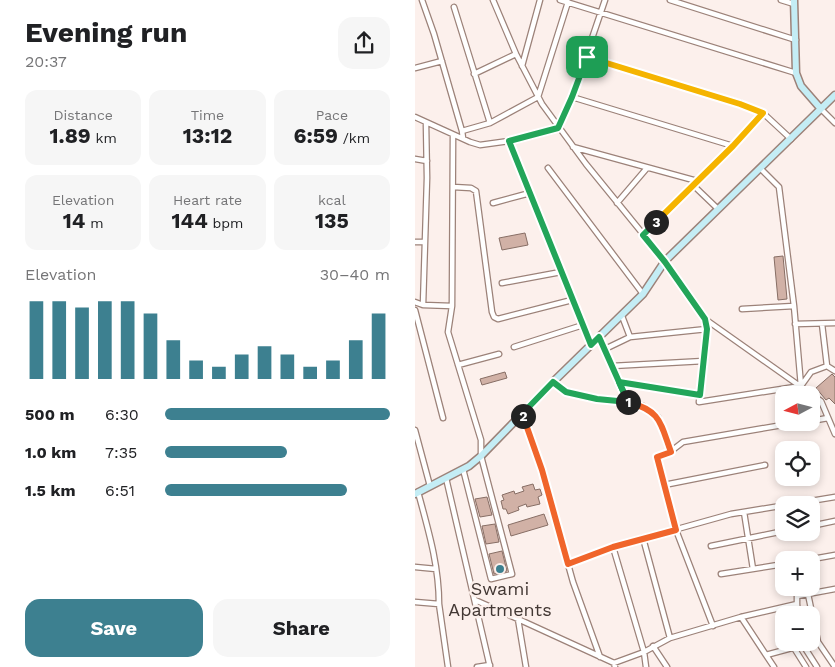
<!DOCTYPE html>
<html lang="en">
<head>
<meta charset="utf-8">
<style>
  body { margin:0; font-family:"Work Sans",sans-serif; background:#f6f6f6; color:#202124; height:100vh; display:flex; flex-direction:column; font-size:19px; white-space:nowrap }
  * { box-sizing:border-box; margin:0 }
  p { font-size:16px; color:#757577 }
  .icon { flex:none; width:28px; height:28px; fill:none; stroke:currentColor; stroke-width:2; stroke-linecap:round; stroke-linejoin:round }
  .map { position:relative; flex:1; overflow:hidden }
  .side { display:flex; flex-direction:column; background:#fff; width:415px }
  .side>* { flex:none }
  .needle { width:32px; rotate:263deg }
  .tools { position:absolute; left:360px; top:386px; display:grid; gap:10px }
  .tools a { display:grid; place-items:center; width:45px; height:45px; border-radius:10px; background:#fff; box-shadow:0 2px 8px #0003; font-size:25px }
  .pin { position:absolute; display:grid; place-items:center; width:42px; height:42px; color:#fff; margin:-21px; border-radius:10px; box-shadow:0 2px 8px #0006 }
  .km { position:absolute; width:25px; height:25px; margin:-12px; border-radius:50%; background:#222; color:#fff; font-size:14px; line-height:25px; text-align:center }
  .round { display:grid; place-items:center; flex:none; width:52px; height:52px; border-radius:15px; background:#f6f6f6 }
  .overview { display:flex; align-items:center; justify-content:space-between; height:85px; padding:0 25px }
  h1 { font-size:28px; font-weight:700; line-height:38px }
  .figures { display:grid; grid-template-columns:repeat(3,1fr); gap:8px; height:85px; padding:5px 25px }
  .figures div { display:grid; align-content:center; border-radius:12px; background:#f6f6f6; text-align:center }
  .figures b { font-size:21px; font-weight:700 }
  .figures small { font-size:14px; font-weight:400 }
  .figures p { font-size:14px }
  .chart { height:140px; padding:10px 25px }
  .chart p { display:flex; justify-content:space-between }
  .chart svg { width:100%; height:90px; margin-top:5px; stroke:#3d8090; stroke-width:6 }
  .action { display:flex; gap:10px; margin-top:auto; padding:10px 25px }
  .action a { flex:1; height:58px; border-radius:15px; background:#3d8090; color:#fff; font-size:20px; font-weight:700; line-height:58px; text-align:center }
  .action a+a { background:#f6f6f6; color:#202124 }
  ul { padding:0 25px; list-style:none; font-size:16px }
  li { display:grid; grid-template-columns:80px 60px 1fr; align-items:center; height:38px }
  li i { height:12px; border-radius:6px; background:#3d8090 }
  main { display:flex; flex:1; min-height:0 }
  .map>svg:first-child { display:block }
  .building { fill:#d1b1a6; stroke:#876e65 }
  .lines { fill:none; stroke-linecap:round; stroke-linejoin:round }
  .street-casing { stroke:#9c8279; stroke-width:7 }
  .secondary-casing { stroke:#9c8279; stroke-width:9 }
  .street { stroke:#fff; stroke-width:4.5 }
  .secondary { stroke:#c4edf5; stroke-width:6 }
  .split-1-casing { stroke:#fff; stroke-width:10 }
  .split-2-casing { stroke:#fff; stroke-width:10 }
  .split-3-casing { stroke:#fff; stroke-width:10 }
  .split-4-casing { stroke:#fff; stroke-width:10 }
  .split-1 { stroke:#22a559; stroke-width:6 }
  .split-2 { stroke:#f0652b; stroke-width:6 }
  .split-3 { stroke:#22a559; stroke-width:6 }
  .split-4 { stroke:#f5b400; stroke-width:6 }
  .poi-dot { fill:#3d8090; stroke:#fcf0ec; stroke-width:2 }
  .labels { text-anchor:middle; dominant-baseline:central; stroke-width:5; stroke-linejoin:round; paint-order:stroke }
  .poi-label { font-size:18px; fill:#433834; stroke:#fcf0ec }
</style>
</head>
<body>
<main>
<section class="side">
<div class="overview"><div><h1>Evening run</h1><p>20:37</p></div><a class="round"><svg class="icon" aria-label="share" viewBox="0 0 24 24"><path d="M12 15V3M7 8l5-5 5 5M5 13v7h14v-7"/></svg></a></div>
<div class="figures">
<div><p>Distance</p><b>1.89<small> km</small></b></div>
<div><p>Time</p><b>13:12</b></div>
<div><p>Pace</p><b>6:59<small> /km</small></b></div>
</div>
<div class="figures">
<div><p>Elevation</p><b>14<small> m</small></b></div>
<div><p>Heart rate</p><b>144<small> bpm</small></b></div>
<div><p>kcal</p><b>135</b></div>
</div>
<div class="chart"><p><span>Elevation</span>30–40 m</p>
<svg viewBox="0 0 160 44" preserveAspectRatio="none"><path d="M5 44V6M15 44V6M25 44V9M35 44V6M45 44V6M55 44V12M65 44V25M75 44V35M85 44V38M95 44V32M105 44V28M115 44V32M125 44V38M135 44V35M145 44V25M155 44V12"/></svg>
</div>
<ul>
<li><b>500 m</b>6:30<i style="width:100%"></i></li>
<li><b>1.0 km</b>7:35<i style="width:54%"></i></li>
<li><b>1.5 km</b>6:51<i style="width:81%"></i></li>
</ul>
<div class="action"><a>Save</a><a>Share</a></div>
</section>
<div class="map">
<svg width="420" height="667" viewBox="0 0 420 667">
  <rect width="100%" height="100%" fill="#fcf0ec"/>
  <path class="building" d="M110,233L113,245L87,250L84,238Z
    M368,256L372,299L363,300L359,257Z
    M90,372L92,378L67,385L65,379Z
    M417,374L420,377V404L414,398L411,400L401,388Z
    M118,484L120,490L125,489L127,495L123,497L125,504L112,507L111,504L103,507L104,510L93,514L91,509H88L86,501L89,500L87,495L99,491L100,494L109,491L107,487Z
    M72,497L77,515L65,517L60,499Z
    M129,514L133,525L96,536L93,525Z
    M80,524L84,542L71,544L67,526Z
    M87,551L92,571L79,574L74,554Z"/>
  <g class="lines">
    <defs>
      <path id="street" d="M7,0L19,34L47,131L48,138
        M78,0L101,54L127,104L171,164L250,261L290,319L406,401L420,434
        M145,0L381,73
        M255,0L381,40
        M366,0L379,4
        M39,7L75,123
        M172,57L325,103L348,113
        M107,66L125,0
        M0,68L27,61
        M59,74L101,54
        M157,97L318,146
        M406,109L420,123
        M0,117L55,142L65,145L94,141
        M47,131L75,123L123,97L153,2
        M158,147L282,181
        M0,159L12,161
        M133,168L228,294
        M346,169L364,187L379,306L386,386
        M278,185L303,209
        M38,187L56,188L61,191L77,312L79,317L83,319L157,300
        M78,203L115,193
        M202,203L232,168
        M228,235L318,146L348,113L376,139
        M0,242H10
        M87,283L146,272
        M0,302L8,305L37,306L33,332L66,440V456L97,574L76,579L48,469
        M8,305L12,178L11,123
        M37,306L38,135
        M327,309L379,306
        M0,310L28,418
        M207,316L215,337
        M290,319C294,346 287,375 284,402L386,386L396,372L412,366L407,324
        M380,324L420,323
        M184,337L213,402
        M176,345L94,141L143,128L157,97L190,0
        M99,347L168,325
        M190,349L215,337L292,329
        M43,365L84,354
        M197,366L289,361
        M412,366L420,371
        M138,382L151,392L182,399L209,401L228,406L243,417L255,452
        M204,382L285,395
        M107,414L127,471L158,582L185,657
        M396,421L413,418
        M0,430L15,486
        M31,478L75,667
        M249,485L242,457L255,452L268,442L385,422
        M3,492C13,529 24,565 24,604
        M329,512L338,569
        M396,526L420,521
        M228,538L255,638
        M296,546L369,531
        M198,547L229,652L231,667
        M392,560L420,555
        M153,564L198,547L316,514L420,497
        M0,567L21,569
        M306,574L369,564
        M393,594L403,642L420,667
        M60,600L103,619
        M0,602L24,604L33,667
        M382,604V596L420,589
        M326,617L351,655L388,645L387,642
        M298,626L261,530L249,485L350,465
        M388,645L402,667
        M238,646L252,667
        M379,648L391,667
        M351,655L359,667
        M199,663L229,652L255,638L326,617L382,604L383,615
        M62,667L75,665
        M111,667L103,619L199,663L200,667"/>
      <path id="secondary" d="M379,0L381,73L386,86L406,109
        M0,494L54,466L66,456L138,382L228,294L250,261L420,95"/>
    </defs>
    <use href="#street" class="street-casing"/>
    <use href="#secondary" class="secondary-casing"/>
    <use href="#street" class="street"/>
    <use href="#secondary" class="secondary"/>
  </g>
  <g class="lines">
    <defs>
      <path id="split-1" d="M172,57L157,97L143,128L94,141L176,345L184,337L213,402"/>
      <path id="split-2" d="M108,416L127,470L153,564L198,547L261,530L242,457L256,452C245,422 246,411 213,402"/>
      <path id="split-3" d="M108,416L107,414L138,382L151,392L182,399L213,402L204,382L285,395L292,329L290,319L250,262L228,235L241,222"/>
      <path id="split-4" d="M172,57L325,104L348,113L318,146L241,222"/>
    </defs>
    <use href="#split-1" class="split-1-casing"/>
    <use href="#split-2" class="split-2-casing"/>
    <use href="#split-3" class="split-3-casing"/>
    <use href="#split-4" class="split-4-casing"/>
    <use href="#split-1" class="split-1"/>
    <use href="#split-2" class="split-2"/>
    <use href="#split-3" class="split-3"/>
    <use href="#split-4" class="split-4"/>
  </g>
  <circle class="poi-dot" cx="85" cy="569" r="5"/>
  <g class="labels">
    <g class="poi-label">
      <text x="85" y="588">Swami<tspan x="85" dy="21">Apartments</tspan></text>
    </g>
  </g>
</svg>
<div class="tools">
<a><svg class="needle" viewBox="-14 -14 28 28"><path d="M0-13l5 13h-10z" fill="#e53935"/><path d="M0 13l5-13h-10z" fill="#757577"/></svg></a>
<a><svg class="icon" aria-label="locate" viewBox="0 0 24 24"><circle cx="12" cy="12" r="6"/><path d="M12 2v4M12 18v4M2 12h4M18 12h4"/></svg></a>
<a><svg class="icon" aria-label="layers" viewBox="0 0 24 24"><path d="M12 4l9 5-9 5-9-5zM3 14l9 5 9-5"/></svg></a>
<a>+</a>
<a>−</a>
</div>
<div class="pin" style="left:172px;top:57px;background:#1e9e55"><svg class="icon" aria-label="arrive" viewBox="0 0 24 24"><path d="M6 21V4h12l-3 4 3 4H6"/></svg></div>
<b class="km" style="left:213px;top:402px">1</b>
<b class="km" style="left:108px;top:416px">2</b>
<b class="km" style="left:241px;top:222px">3</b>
</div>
</main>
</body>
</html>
